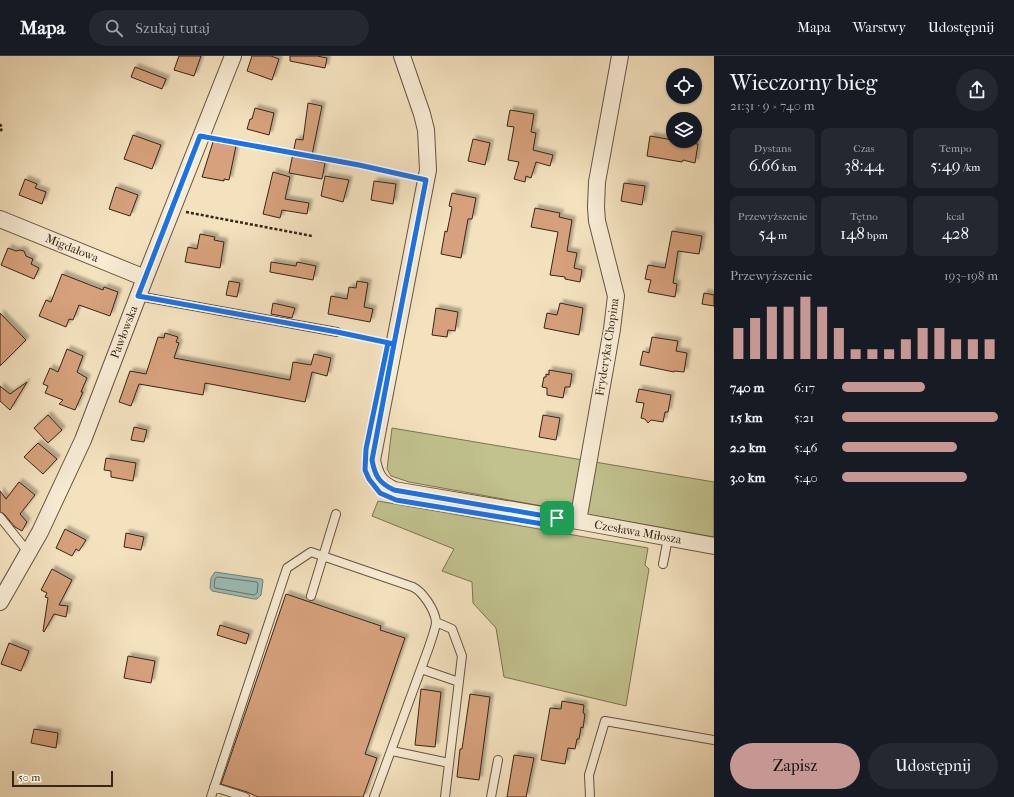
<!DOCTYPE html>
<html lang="pl">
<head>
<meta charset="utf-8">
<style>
  body { margin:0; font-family:"IM FELL French Canon",serif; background:#242831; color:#f1f3f6; height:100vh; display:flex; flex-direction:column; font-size:15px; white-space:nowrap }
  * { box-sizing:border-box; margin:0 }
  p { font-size:13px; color:#9ea1a6 }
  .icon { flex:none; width:22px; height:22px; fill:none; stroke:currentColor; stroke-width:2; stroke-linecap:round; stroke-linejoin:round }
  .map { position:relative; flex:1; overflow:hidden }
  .panel { display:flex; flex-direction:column; background:#171b24; width:300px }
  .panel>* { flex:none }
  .buttons { position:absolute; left:666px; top:12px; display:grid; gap:8px }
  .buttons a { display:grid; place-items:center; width:36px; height:36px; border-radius:50%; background:#171b24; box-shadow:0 1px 3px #0004; font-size:20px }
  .scale { position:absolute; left:12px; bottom:10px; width:101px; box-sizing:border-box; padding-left:4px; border:2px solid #372517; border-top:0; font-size:11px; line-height:14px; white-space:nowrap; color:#372517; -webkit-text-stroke:3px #f8ecd5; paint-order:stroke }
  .pin { position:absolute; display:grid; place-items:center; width:34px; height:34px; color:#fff; margin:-17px; border-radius:8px; box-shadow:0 2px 6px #0006 }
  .round { display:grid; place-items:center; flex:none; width:42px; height:42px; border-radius:21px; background:#242831 }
  .summary { display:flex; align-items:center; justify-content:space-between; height:68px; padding:0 16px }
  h1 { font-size:22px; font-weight:600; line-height:30px }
  .stats { display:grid; grid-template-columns:repeat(3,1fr); gap:6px; height:68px; padding:4px 16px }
  .stats div { display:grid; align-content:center; border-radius:8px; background:#242831; text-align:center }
  .stats b { font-size:17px; font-weight:600 }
  .stats small { font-size:11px; font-weight:400 }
  .stats p { font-size:11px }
  .chart { height:112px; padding:8px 16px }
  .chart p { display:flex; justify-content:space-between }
  .chart svg { width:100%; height:72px; margin-top:4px; stroke:#c59692; stroke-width:6 }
  .action { display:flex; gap:8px; margin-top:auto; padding:8px 16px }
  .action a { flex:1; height:46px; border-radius:24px; background:#c59692; color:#111; font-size:16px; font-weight:600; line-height:46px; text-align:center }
  .action a+a { background:#242831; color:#f1f3f6 }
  ul { padding:0 16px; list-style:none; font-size:13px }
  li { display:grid; grid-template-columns:64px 48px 1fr; align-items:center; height:30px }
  li i { height:10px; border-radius:5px; background:#c59692 }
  header { display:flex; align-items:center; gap:24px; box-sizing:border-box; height:56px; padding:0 20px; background:#171b24; border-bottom:1px solid #363941 }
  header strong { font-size:19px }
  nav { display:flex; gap:22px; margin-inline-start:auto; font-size:14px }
  .search { width:280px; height:36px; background:#242831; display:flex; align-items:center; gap:10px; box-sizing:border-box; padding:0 14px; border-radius:22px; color:#9ea1a6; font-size:15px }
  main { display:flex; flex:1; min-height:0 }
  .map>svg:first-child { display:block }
  .green { fill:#c1c28e; stroke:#7c7452 }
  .water { fill:#9cbdb6; stroke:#748076 }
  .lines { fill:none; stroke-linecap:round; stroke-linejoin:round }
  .shore { stroke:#6a7166; stroke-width:1 }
  .building { fill:#d6a17c; stroke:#372517; filter:url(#shadow) }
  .lane-casing { stroke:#665441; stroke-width:10 }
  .street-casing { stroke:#665441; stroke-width:18 }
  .path { stroke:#372517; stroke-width:2.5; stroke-dasharray:3 2; stroke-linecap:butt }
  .lane { stroke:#f8ecd5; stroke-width:8 }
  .street { stroke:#f8ecd5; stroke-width:16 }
  .route-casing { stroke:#fff; stroke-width:8 }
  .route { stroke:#1a73e8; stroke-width:5 }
  .labels { text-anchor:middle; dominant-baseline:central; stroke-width:3.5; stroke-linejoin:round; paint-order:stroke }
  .street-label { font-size:12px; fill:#372517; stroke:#f8ecd5 }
</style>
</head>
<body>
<header>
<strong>Mapa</strong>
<div class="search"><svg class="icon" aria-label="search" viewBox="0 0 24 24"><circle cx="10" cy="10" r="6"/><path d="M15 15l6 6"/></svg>Szukaj tutaj</div>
<nav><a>Mapa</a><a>Warstwy</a><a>Udostępnij</a></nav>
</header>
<main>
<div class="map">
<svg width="714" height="741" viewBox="0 0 714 741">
  <defs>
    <filter id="shadow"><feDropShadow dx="3.5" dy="-3.5" stdDeviation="1" flood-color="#0004"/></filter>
  </defs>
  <rect width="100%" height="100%" fill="#f4e2bf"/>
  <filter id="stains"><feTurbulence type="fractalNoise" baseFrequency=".005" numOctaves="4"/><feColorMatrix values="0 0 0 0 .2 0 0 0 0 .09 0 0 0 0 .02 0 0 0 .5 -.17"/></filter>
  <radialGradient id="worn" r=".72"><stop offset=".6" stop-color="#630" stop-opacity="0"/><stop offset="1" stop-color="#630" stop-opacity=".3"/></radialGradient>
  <path class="green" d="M392,372L714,426V481L409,426L391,420L387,413Z
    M378,445L648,492L645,509L649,513L626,650L504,621L496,572L473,547L472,526L442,515L454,493L372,460Z"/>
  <path class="water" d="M215,516L262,523L263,525L261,539L257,543H254L212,535L210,532L211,522Z"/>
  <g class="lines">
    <path class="shore" d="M218,521L257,526L258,528L257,537L254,539L215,532L214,530L215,523Z"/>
  </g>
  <path class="building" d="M179,0H201L194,20L174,14Z
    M252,0H271L279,3L272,24L247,15Z
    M290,0H317L327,2L325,12L290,5Z
    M135,11L166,23L162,33L131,21Z
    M308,47L322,50L311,104L325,107L322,123L289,117L296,83L303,84Z
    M255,52L274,57L269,79L247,73L250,63H252Z
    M510,54L534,58L531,76L536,77L533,94L553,99L550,110L536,106L531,122L526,120L525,126L514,123L519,106L508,104L514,71L507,70Z
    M133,79L161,89L152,113L124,103Z
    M650,80L673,84V85L698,88L695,107L683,104L682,106L647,100Z
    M473,83L490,87L485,109L468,105Z
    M213,86L236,90L229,124L224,123V125L202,121Z
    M273,116L290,121L285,143L309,147L307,158L282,154L280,162L263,158Z
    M325,120L349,124L343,146L321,140Z
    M25,123L37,128L35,132L46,136L42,148L19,139Z
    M374,125L396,128L393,148L371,144Z
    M624,127L645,130L642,149L621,145Z
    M116,131L138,139L130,160L109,153Z
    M452,137L476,142L472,163H468L461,202L441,198L445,175L447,176L452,151L449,150Z
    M535,152L560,157L559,161L572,164L567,195L577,197L574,212L582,214L580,226L565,223V221L550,219L558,176L531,171Z
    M672,175L702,180L699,198L678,195L673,227L677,228L675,241L648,236L651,224L645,223L648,209L665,212Z
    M200,178L215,181L214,184L224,186L220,212L185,206L188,191L197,193Z
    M8,192L16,195L20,194L24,195L26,200L33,203L31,208L39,212L34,223L1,209Z
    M271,206L296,210L297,206L316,210L313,224L270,216Z
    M62,218L103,234L104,231L118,236L110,260L79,249L73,264L69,263L66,271L39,260L46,244L51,246Z
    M229,225L240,227L237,241L226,239Z
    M357,225L368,227L364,251L373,253L370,266L328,258L331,240L347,243L349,231L356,232Z
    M704,237L714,239V250L702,248Z
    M273,247L295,252L292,262L271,258Z
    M560,247L583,252L579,279L544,272L547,257L557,259Z
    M436,252L458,256L455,275L448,274L447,281L432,279Z
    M0,257L26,284L0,310Z
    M165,277L178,281L176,286L179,287L174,302L290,324L293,306L311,309L314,298L331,302L327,320L312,316L305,346L205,327L203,339L139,328L131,350L119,346L130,315L146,318L158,281L164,282Z
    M652,281L678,285L676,295L687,297L684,316L674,315V316L640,309L643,295L649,297Z
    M67,293L83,300L77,316L87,322L81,336H83L75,354L59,348L63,344L45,337L48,330L43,328L50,312L58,316Z
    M549,314L572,318L570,331H565L563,342L547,339V332L542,331L544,321H546V318L549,319Z
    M27,326L10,354L0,345V330L10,338Z
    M639,333L671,339L668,356H665L663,366L651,364L648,367L645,363L641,362L644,347L636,346Z
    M48,359L62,374L48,387L34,372Z
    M543,359L560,362L556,384L539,381Z
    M134,371L147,374L144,386L131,384Z
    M38,387L57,403L43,418L24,401Z
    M106,402L136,407L133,425L111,421V415L104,414Z
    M19,426L35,439L20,458L27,466L22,475L15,471L4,458L0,456V435L6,443Z
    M65,473L86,484L79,495L76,493L72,500L56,492Z
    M126,477L144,481L141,494L124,491Z
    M52,513L72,524L59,549L68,550L66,561L54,558L44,576L43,575L48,542L45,541L47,537L41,534Z
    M286,538L381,570L380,574L405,582L365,698L377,702L363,741H258L247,736L221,728Z
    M220,569L249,578L246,588L217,579Z
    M9,587L29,595L21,615L1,608Z
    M128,600L155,605L151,627L124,622Z
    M421,633L441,636L435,691L415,689Z
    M470,638L490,641L479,724L457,721L460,693H462Z
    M562,645L584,649L583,657L585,658L583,672L581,671L579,683H577L575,693L568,692L565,708L541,704L550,652L561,653Z
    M34,673L58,677L56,692L31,687Z
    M514,699L534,702L526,741H507Z"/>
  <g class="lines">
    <defs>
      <path id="lane" d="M138,240L337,276
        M0,461L28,496
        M663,508L668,482
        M311,540L336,458
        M436,566L452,573L462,600L445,741
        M421,613L459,626
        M392,695L449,707
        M214,731L245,741
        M211,741L287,512L311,496L413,531C423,536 435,554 436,566C436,571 431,585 429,591L374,741
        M491,741L498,704
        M590,741L589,719L605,665L714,684"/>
      <path id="street" d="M402,0L422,58L426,74L428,114L372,404C375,420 379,427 394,434L578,465L714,490
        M0,163L145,222
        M578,465L612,273L616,240L597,165L596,151L597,126L620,0
        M0,546L40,476L83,384L145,222L233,0"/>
    </defs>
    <use href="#lane" class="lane-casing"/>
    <use href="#street" class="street-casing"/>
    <path class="path" d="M0,68L2,72L0,77
      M215,83L359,109L412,121
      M186,156L312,180
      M346,278L380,285"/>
    <use href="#lane" class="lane"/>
    <use href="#street" class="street"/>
  </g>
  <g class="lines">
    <defs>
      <path id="route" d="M557,462L394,434C379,427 375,420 372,404L394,288L337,276L138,240L200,80L359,109L426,124L394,288L388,287L366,393L365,414L369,423L380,437L396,444L555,470L557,462"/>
    </defs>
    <use href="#route" class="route-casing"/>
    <use href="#route" class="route"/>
  </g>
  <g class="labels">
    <g class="street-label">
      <text transform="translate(72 192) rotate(22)">Migdałowa</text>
      <text transform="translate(124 276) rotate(-69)">Pawłowska</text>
      <text transform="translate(607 291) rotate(-81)">Fryderyka Chopina</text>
      <text transform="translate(638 476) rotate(10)">Czesława Miłosza</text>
    </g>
  </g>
  <rect width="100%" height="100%" filter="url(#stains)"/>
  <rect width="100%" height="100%" fill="url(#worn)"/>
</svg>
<div class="buttons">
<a><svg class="icon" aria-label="locate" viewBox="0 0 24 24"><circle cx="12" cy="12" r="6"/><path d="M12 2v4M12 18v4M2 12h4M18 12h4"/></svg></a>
<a><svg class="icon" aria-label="layers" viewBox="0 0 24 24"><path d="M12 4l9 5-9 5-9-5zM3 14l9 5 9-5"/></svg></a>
</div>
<div class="scale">50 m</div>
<div class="pin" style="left:557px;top:462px;background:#1e9e55"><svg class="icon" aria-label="arrive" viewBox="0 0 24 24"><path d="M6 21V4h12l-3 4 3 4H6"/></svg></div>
</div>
<section class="panel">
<div class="summary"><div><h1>Wieczorny bieg</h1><p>21:31 · 9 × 740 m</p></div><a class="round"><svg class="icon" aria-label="share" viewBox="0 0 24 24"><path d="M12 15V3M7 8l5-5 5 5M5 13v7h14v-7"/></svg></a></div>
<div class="stats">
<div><p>Dystans</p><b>6.66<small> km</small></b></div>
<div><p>Czas</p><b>38:44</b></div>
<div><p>Tempo</p><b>5:49<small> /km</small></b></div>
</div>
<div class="stats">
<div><p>Przewyższenie</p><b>54<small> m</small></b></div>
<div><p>Tętno</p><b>148<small> bpm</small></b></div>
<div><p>kcal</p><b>428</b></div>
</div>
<div class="chart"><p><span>Przewyższenie</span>193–198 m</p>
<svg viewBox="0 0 160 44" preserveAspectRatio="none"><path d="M5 44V25M15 44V19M25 44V12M35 44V12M45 44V6M55 44V12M65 44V25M75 44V38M85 44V38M95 44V38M105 44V32M115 44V25M125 44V25M135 44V32M145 44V32M155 44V32"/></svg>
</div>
<ul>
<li><b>740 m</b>6:17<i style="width:53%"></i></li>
<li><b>1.5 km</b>5:21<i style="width:100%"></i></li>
<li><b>2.2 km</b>5:46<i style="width:74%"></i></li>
<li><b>3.0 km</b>5:40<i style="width:80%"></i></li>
</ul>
<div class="action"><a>Zapisz</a><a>Udostępnij</a></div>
</section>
</main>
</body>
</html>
